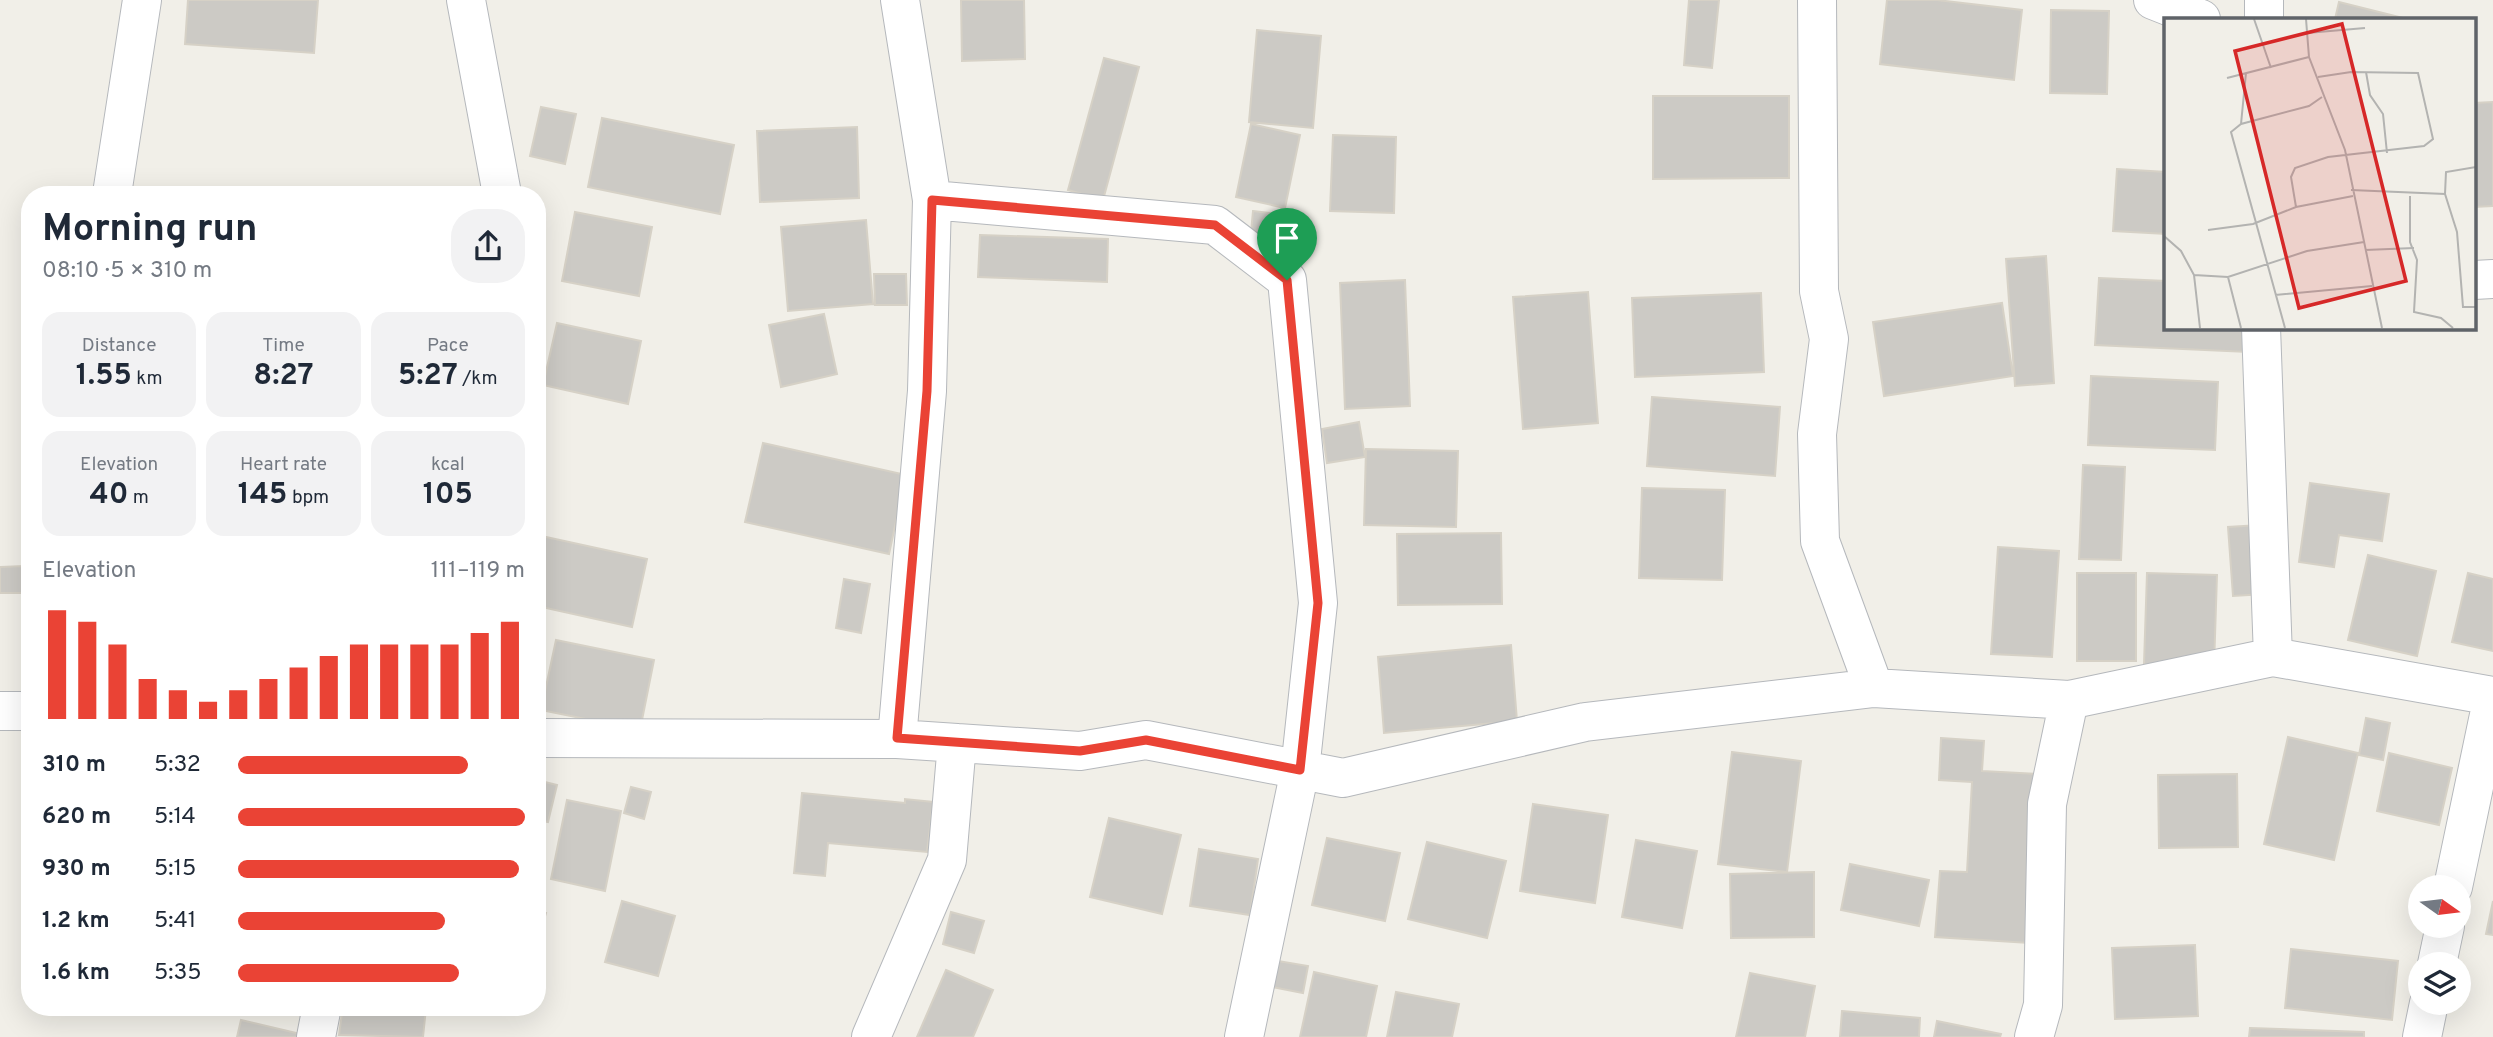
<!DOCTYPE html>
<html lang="en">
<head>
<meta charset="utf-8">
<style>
  body { margin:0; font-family:Overpass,sans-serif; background:#f2f2f3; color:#1f2937; height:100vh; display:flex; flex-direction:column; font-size:26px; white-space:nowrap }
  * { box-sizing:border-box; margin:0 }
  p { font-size:23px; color:#747a83 }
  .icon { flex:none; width:38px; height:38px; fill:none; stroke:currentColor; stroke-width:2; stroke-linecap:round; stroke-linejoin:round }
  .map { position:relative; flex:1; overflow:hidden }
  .side { position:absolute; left:21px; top:186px; width:525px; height:830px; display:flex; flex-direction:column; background:#fff; border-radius:28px; box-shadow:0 7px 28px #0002 }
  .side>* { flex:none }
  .needle { width:46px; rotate:104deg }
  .buttons { position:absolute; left:2408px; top:875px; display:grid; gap:14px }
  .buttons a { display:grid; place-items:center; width:63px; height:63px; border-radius:50%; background:#fff; box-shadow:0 7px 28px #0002; font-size:35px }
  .pin { position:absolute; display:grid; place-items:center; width:60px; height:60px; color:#fff; margin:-72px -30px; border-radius:50% 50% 50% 0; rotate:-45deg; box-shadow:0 0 7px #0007 }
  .pin .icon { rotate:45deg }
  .round { display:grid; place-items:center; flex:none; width:74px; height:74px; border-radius:28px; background:#f2f2f3 }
  .summary { display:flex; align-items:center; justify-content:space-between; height:119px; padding:0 21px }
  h1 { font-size:38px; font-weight:700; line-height:52px }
  .stats { display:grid; grid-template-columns:repeat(3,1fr); gap:10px; height:119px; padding:7px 21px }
  .stats div { display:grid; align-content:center; border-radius:18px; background:#f2f2f3; text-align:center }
  .stats b { font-size:30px; font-weight:700 }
  .stats small { font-size:19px; font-weight:400 }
  .stats p { font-size:19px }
  .chart { height:196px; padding:14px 21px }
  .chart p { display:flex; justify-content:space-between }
  .chart svg { width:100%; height:126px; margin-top:7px; stroke:#ea4335; stroke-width:6 }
  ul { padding:0 21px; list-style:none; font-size:23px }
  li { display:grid; grid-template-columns:112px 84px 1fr; align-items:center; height:52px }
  li i { height:18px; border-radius:9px; background:#ea4335 }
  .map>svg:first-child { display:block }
  .building { fill:#cccac5; stroke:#d6d1c6; stroke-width:2 }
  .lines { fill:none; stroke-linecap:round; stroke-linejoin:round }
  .street-casing { stroke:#b5b8bc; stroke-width:40 }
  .street { stroke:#fff; stroke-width:38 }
  .route-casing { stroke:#fff; stroke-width:14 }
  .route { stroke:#ea4335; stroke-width:9 }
  .inset-road { fill:none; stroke:#b3b3b1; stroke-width:2 }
  .view { fill:#d62828; fill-opacity:0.15; stroke:#d62828; stroke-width:3.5 }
  .inset-edge { fill:none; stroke:#5f6368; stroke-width:3.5 }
</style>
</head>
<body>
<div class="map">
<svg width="2493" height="1037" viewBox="0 0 2493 1037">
  <rect width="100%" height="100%" fill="#f1efe8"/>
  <path class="building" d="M188,0H318L314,53L185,44Z
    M961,0H1024L1025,59L962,61Z
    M1689,0H1719L1712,68L1684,65Z
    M1887,0H1937L2022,10L2014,80L1880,64Z
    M2339,2L2407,19H2335Z
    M2051,10L2109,11L2107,94L2050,93Z
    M1257,30L1321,36L1313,128L1249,122Z
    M1104,58L1139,67L1103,200L1068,190Z
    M1653,96H1789V178L1653,179Z
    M2493,102V206L2474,207V103Z
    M541,107L576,114L565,164L530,156Z
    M602,118L734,145L720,214L588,187Z
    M1251,124L1300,135L1285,208L1236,197Z
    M857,127L859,198L760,202L757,131Z
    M1333,135L1396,137L1394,213L1330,211Z
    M2117,169L2166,172V234L2113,231Z
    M1253,211L1279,214L1276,235L1251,232Z
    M575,212L652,227L639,296L562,281Z
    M866,220L873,304L788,311L781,227Z
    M980,235L1108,239L1107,282L978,277Z
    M2046,256L2054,383L2015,386L2006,259Z
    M874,274H906L907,305H875Z
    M2099,278L2166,281V327H2249L2248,352L2095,345Z
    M1405,280L1410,406L1345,409L1340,283Z
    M1588,292L1598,423L1523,429L1513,297Z
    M1761,293L1764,372L1635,377L1632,298Z
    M2002,303L2013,376L1884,396L1873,322Z
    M824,314L837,374L781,387L769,325Z
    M557,323L641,341L628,404L543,385Z
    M2091,376L2218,382L2215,450L2088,445Z
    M1652,397L1780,407L1775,476L1647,466Z
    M1359,422L1365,457L1327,463L1322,429Z
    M763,443L906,475L889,554L745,522Z
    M537,447L541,448L539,476H537Z
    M1366,449L1458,451L1456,527L1364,525Z
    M2083,465L2125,467L2121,560L2079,559Z
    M2310,483L2389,494L2382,541L2339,535L2334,567L2299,562Z
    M1642,488L1725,490L1722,580L1639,578Z
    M2259,525L2265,594L2233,596L2228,527Z
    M1501,533L1502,604L1398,605L1397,534Z
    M537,535L647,559L632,627L537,606Z
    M1998,547L2059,551L2052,657L1991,654Z
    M2368,555L2436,571L2417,656L2348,640Z
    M24,566L25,593H0V567Z
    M2077,573H2136V661H2077Z
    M2147,573L2217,575L2214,667L2144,664Z
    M2468,573L2493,579V651L2452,642Z
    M844,579L870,584L861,633L836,628Z
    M556,640L654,660L640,730L541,710Z
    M1511,645L1517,721L1384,733L1378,657Z
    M2366,718L2390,723L2383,760L2359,755Z
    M2288,737L2358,753L2334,860L2264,844Z
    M1941,738L1984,741L1982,771L2039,774L2029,943L1935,937L1940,871L1967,872L1972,782L1939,780Z
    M1732,752L1801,761L1787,872L1718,864Z
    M2389,753L2452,768L2439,825L2377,811Z
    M2237,774L2238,847L2159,848L2158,775Z
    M537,780L557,785L548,822L537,820Z
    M631,787L651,792L644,819L624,813Z
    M802,793L905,803V799L933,802L927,852L828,843L825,876L794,873Z
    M567,800L621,811L605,891L551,879Z
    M1533,804L1608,815L1595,903L1520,891Z
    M1109,818L1181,835L1162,914L1090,897Z
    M1327,838L1400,853L1385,921L1312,905Z
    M1636,840L1697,851L1682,928L1622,917Z
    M1427,842L1506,861L1487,938L1408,919Z
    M1199,849L1258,859L1250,915L1190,906Z
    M1850,864L1929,880L1919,926L1841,910Z
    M1814,872V937L1731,938L1730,874Z
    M622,901L675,916L658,976L605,962Z
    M2493,901V935L2486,934Z
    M537,910L546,913L537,944Z
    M951,912L984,921L974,953L943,944Z
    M2195,945L2198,1016L2115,1019L2112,948Z
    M2291,949L2398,961L2392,1020L2285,1008Z
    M1278,961L1308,966L1303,993L1272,987Z
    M946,970L993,990L973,1037H917Z
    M1314,972L1377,986L1366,1037H1300Z
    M1750,973L1815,986L1805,1037H1736Z
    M1396,992L1459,1004L1452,1037H1387Z
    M343,1006H410L426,1008L423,1037L339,1035Z
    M1842,1011L1920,1018L1919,1037H1840Z
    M241,1020L305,1035V1037H237Z
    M1937,1021L2001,1034L2000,1037H1934Z
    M2250,1028L2364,1032V1037H2249Z"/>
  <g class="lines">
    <defs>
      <path id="street" d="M466,0L502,194
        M1817,0L1819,291L1829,339L1817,434L1820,541L1874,688
        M2153,0L2201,19
        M2264,0V19
        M112,194L142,0
        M932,200L1215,225L1287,280L1318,603L1300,770L1244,1037
        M2474,280L2493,279
        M2261,327L2273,657
        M0,711H30
        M537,738L897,739L1080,751L1146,740L1343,778L1585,722L1874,688L2069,700L2273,657L2493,696L2453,887
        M897,739L927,391L932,200L900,0
        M2437,964L2445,926
        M316,1037L322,1006
        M871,1037L947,860L957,743
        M2034,1037L2043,1005L2047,804L2069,700
        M2422,1037L2429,1003"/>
    </defs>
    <use href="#street" class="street-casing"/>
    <use href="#street" class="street"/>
  </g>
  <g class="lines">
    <defs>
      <path id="route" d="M932,200L1215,225L1287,280L1318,603L1300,770L1146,740L1080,751L897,738L927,391Z"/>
    </defs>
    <use href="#route" class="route-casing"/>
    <use href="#route" class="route"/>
  </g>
  <g transform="translate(2164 18)">
    <rect width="312" height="312" fill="#f1efe8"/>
    <path class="inset-road" d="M90,1L107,50M142,1L145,39L181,132L218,310M143,15L201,10M202,54L206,77L219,96L223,135M63,60L145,39M77,106L82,55M187,172L281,176L293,214L299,289H312M281,176L282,154L312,149M246,178V224L253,242L250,294L277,300L289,310M132,189L127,159L131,150L164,139L260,128L269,121L254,55L187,54L154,59M44,212L89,206L132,189L189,178M0,218L17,233L30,257L36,310M201,232L250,230M30,257L64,259L143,233L200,224M64,259L77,310M111,277L208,268M121,310L67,114L77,106L145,88L158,79"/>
    <path class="view" d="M178,6L242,263L135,290L71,33Z"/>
    <rect width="312" height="312" class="inset-edge"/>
  </g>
</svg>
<div class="buttons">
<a><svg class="needle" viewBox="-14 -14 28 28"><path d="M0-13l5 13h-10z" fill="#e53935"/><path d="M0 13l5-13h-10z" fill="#747a83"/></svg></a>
<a><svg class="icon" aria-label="layers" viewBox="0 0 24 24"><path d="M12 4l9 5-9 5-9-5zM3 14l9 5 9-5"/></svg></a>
</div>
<div class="pin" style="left:1287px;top:280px;background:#1e9e55"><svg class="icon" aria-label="arrive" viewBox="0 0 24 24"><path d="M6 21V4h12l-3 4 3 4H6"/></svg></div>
<section class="side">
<div class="summary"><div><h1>Morning run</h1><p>08:10 · 5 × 310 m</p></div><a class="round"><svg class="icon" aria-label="share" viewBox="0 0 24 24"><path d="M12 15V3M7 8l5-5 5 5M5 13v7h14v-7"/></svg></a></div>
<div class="stats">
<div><p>Distance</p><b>1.55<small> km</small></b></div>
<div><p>Time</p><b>8:27</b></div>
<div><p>Pace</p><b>5:27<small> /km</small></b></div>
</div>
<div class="stats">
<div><p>Elevation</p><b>40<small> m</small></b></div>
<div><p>Heart rate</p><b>145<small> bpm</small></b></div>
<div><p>kcal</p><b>105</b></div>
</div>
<div class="chart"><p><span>Elevation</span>111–119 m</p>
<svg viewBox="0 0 160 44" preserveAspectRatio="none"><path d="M5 44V6M15 44V10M25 44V18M35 44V30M45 44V34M55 44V38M65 44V34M75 44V30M85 44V26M95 44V22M105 44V18M115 44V18M125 44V18M135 44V18M145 44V14M155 44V10"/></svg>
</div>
<ul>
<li><b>310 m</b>5:32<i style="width:80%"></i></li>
<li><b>620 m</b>5:14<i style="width:100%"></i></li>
<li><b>930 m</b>5:15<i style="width:98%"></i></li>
<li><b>1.2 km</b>5:41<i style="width:72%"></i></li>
<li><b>1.6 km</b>5:35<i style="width:77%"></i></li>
</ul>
</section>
</div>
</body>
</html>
